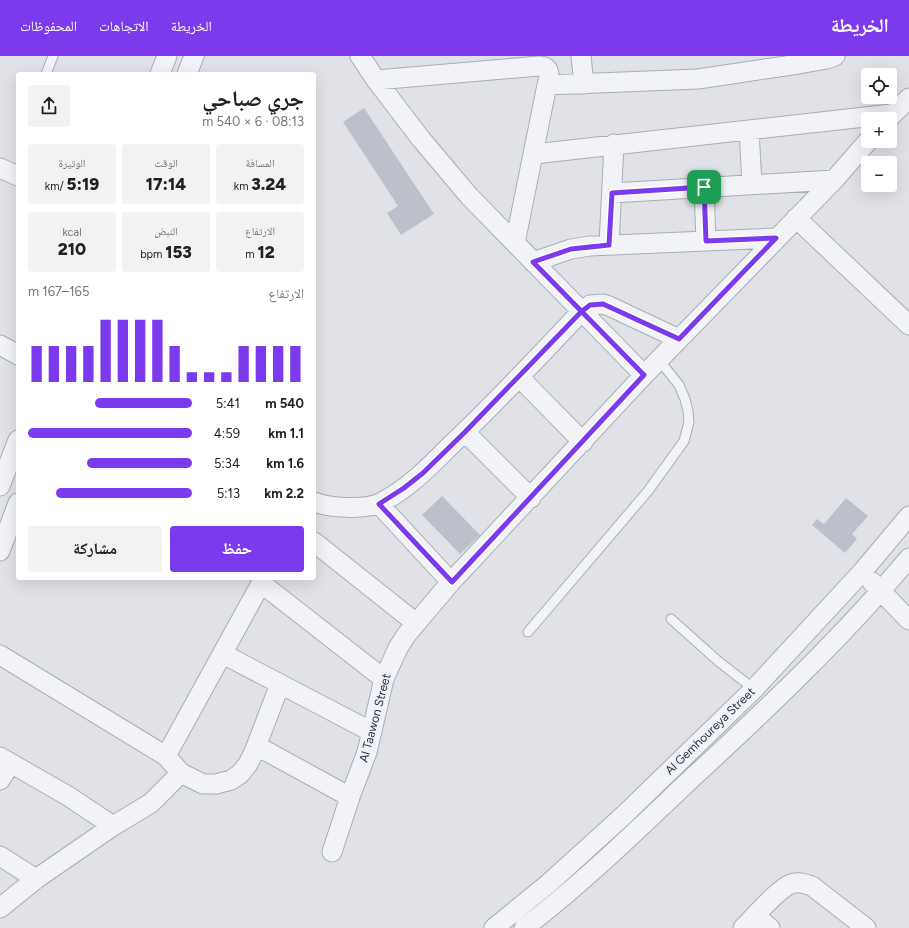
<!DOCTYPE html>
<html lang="ar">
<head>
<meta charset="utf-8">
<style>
  body { margin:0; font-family:Figtree,"Noto Naskh Arabic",sans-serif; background:#f2f2f2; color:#202124; direction:rtl; height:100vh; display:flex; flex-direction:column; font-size:15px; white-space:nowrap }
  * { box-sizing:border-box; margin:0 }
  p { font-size:13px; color:#757577 }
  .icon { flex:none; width:22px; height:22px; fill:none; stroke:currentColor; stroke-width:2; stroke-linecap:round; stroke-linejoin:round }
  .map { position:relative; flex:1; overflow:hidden; direction:ltr }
  .drawer { position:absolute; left:16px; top:16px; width:300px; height:508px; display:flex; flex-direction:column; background:#fff; border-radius:4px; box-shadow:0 4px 16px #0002; direction:rtl }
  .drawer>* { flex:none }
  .tools { position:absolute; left:861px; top:12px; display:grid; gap:8px }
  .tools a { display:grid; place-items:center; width:36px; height:36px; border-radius:4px; background:#fff; box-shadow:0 4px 16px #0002; font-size:20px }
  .pin { position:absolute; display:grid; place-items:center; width:34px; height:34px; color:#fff; margin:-17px; border-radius:8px; box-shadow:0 2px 6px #0006 }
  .round { display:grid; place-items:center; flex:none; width:42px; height:42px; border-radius:4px; background:#f2f2f2 }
  .overview { display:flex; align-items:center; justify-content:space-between; height:68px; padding:0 12px }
  h1 { font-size:22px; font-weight:800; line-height:30px }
  .stats { display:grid; grid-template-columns:repeat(3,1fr); gap:6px; height:68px; padding:4px 12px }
  .stats div { display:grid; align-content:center; border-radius:4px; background:#f2f2f2; text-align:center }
  .stats b { font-size:17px; font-weight:800 }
  .stats small { font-size:11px; font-weight:400 }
  .stats p { font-size:11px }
  .chart { height:112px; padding:8px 12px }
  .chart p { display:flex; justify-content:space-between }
  .chart svg { width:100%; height:72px; margin-top:4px; stroke:#7c3aed; stroke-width:6 }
  .primary-button { display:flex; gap:8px; margin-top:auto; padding:8px 12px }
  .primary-button a { flex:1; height:46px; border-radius:4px; background:#7c3aed; color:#fff; font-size:16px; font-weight:800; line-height:46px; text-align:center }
  .primary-button a+a { background:#f2f2f2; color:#202124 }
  ul { padding:0 12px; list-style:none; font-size:13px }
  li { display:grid; grid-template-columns:64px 48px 1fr; align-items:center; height:30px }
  li i { height:10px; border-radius:5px; background:#7c3aed }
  header { display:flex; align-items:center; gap:24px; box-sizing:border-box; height:56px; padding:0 20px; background:#7c3aed; color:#fff }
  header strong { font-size:19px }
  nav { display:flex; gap:22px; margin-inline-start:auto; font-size:14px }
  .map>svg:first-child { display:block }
  .building { fill:#bdc0cb }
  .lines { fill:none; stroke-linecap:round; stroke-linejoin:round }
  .service-casing { stroke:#a9acb5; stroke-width:11 }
  .minor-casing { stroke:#a9acb5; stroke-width:21 }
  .service { stroke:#f2f3f7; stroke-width:9 }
  .minor { stroke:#f2f3f7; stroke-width:19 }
  .route-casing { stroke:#fff; stroke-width:8 }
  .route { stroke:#7c3aed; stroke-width:5 }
  .labels { text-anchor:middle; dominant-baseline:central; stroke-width:3.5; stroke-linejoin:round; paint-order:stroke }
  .street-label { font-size:12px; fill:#292e3f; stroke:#eff1f6 }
</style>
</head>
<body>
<header>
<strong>الخريطة</strong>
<nav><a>الخريطة</a><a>الاتجاهات</a><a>المحفوظات</a></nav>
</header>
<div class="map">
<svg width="909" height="872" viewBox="0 0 909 872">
  <rect width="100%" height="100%" fill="#e0e2e8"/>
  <path class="building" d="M364,52L434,158L401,179L387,157L398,150L343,66Z
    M442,440L480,479L460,498L422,459Z
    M846,442L868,460L852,478L857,483L845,497L812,469L817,463L824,468Z"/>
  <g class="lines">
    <defs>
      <path id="service" d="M46,18L53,0
        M671,563L718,605L754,633
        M528,576L648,435L684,385L689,366L688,355L685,343L679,329L659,304"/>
      <path id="minor" d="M360,0L376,24L421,83L469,140L644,319
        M581,0L584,28
        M160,18L167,0
        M187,18L194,0
        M376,24L539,10C552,10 549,21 547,29L515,187
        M547,29L698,23L792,9L827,3L835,0
        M888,63L909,42
        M749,74L752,128
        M534,98L892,58
        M0,112L18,120
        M704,131L706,185
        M612,137L834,124
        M796,162L909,269
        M609,189L614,88
        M533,206L571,193L590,190L776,182
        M0,289L18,299
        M519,321L583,386
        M465,376L531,442
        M0,430L18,384
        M314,446C329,452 365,454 380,447C407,434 429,411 450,390C496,347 538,301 581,256L590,249L603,248L609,250L679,283
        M379,448L451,526
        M314,486L416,567
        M0,495L18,447
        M872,526L909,564
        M261,527L384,623
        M223,598L372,676
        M0,599L166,700L181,717L203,728H216L231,724L240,718L248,708L254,696L280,628
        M257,690L350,741
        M166,700L264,522
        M0,701L68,740L113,770
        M0,724L11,707
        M332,796L350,741L367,696L384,623L398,592L407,578L451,526L644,319L834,124L868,85
        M0,800L36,823
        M0,852L36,823L113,770L151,747L181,717
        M755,860L770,872
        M494,872L548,828L623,760L754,633L862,516L909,460
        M524,872C583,827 637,774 691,723C767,653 843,581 909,502
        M743,872C753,862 779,832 791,828C798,825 805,828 812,830L866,872"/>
    </defs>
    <use href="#service" class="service-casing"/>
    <use href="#minor" class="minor-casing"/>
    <use href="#service" class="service"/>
    <use href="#minor" class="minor"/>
  </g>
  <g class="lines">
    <defs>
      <path id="route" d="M704,131L612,137L609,189L571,193L533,206L644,319L452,526L379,448L404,432L423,417L465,376L581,256L590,249L603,248L679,283L776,182L706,185L704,131"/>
    </defs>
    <use href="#route" class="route-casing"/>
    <use href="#route" class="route"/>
  </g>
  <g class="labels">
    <g class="street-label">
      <text transform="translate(375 662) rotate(-75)">Al Taawon Street</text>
      <text transform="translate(710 675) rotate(-44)">Al Gemhoureya Street</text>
    </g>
  </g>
</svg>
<div class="tools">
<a><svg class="icon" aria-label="locate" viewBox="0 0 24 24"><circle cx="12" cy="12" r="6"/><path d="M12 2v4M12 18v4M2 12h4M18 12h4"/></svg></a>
<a>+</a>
<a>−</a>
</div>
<div class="pin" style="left:704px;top:131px;background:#1e9e55"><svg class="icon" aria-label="arrive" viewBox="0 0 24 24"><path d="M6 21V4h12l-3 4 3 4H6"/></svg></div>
<section class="drawer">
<div class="overview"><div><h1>جري صباحي</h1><p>08:13 · 6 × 540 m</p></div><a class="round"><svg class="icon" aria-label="share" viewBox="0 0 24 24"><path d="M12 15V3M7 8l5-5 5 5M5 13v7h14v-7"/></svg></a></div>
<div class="stats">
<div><p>المسافة</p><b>3.24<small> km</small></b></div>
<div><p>الوقت</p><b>17:14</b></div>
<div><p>الوتيرة</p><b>5:19<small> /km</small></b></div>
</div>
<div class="stats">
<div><p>الارتفاع</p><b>12<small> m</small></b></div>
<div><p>النبض</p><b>153<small> bpm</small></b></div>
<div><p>kcal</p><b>210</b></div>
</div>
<div class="chart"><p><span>الارتفاع</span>165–167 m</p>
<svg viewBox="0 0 160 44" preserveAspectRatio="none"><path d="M5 44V22M15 44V22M25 44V22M35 44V22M45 44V6M55 44V6M65 44V6M75 44V6M85 44V22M95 44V38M105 44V38M115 44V38M125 44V22M135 44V22M145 44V22M155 44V22"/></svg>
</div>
<ul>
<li><b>540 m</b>5:41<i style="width:59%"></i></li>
<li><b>1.1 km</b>4:59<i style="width:100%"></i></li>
<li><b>1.6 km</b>5:34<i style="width:64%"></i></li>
<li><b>2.2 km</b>5:13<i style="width:83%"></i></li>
</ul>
<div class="primary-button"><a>حفظ</a><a>مشاركة</a></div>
</section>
</div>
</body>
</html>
